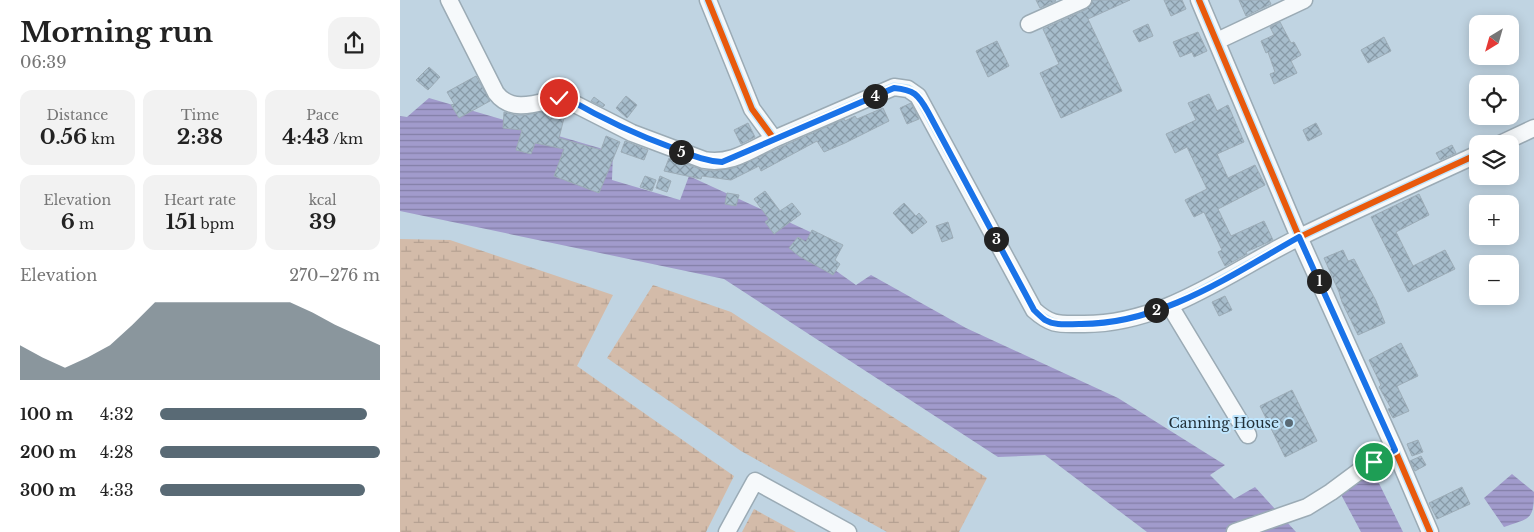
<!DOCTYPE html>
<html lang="en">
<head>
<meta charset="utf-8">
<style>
  body { margin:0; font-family:"Libre Baskerville",serif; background:#f2f2f2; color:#222; height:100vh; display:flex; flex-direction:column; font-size:19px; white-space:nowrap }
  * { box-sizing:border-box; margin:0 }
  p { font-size:16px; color:#767676 }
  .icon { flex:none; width:28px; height:28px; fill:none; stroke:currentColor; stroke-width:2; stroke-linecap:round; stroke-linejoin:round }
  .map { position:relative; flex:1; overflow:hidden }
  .drawer { display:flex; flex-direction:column; background:#fff; width:400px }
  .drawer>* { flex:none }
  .needle { width:32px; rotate:217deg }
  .fabs { position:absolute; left:1069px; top:15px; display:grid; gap:10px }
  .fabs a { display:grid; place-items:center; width:50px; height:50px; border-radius:10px; background:#fff; box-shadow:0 2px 12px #0003; font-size:25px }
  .pin { position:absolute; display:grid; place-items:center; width:42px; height:42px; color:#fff; margin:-21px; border:2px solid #fff; border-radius:50%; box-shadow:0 1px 5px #0007 }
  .km { position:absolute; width:25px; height:25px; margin:-12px; border-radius:50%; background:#222; color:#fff; font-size:14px; line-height:25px; text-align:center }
  .round { display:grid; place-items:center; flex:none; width:52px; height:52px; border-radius:15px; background:#f2f2f2 }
  .headline { display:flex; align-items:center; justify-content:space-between; height:85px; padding:0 20px }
  h1 { font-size:28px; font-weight:700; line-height:38px }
  .stats { display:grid; grid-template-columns:repeat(3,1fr); gap:8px; height:85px; padding:5px 20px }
  .stats div { display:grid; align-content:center; border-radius:12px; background:#f2f2f2; text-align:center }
  .stats b { font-size:21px; font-weight:700 }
  .stats small { font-size:14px; font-weight:400 }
  .stats p { font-size:14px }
  .chart { height:140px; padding:10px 20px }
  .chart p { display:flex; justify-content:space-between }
  .chart svg { width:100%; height:90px; margin-top:5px; fill:#596a75; opacity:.7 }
  ul { padding:0 20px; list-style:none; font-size:16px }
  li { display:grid; grid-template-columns:80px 60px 1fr; align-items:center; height:38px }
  li i { height:12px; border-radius:6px; background:#596a75 }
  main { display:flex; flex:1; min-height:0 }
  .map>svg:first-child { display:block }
  .wetland { fill:url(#wetland-marsh) }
  .water { fill:url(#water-rules) }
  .building { fill:url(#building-cross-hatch); stroke:#9cacb7 }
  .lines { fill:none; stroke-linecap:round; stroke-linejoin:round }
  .minor-casing { stroke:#9babb5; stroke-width:19 }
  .minor { stroke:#f6f9fb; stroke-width:16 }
  .cycleway-casing { stroke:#bfe5fd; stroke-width:9 }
  .cycleway { stroke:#e8590c; stroke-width:6 }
  .route-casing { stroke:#fff; stroke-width:10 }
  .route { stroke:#1a73e8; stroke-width:6 }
  .poi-dot { fill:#596a75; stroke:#bfe5fd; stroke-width:2 }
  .labels { text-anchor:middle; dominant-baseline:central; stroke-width:4; stroke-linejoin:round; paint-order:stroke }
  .poi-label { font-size:14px; fill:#22313a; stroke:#bfe5fd; text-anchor:end }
</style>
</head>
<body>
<main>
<section class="drawer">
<div class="headline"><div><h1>Morning run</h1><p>06:39</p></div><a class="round"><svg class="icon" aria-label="share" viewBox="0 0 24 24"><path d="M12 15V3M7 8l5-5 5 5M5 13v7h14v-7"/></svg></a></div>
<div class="stats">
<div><p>Distance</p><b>0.56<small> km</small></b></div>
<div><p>Time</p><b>2:38</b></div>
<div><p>Pace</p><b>4:43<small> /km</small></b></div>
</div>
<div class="stats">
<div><p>Elevation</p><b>6<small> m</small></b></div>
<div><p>Heart rate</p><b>151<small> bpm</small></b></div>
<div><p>kcal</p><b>39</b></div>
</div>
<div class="chart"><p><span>Elevation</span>270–276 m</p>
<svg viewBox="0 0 160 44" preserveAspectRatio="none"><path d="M0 44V27L10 33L20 38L30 33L40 27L50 17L60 6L70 6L80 6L90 6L100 6L110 6L120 6L130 11L140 17L150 22L160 27V44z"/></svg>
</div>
<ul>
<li><b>100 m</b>4:32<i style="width:94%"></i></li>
<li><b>200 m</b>4:28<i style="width:100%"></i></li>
<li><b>300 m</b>4:33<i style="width:93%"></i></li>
</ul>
</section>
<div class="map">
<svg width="1134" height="532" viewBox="0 0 1134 532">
  <defs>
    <pattern id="wetland-marsh" width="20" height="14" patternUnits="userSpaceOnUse" patternTransform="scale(1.25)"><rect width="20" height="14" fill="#d3bba9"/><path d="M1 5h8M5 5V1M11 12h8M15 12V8" fill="none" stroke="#b5a192"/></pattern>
    <pattern id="water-rules" width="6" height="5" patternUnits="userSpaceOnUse" patternTransform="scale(1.25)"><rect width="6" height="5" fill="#a19bcc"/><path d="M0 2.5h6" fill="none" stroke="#837fa7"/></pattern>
    <pattern id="building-cross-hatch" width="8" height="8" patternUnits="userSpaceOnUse" patternTransform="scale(1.25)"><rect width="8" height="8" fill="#a7bdcc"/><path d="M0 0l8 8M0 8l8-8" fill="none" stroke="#889aa7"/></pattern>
  </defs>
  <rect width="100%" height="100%" fill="#c0d4e2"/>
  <path class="wetland" d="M0,239L50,240L213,295L177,366L334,476L306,532H0Z
    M253,285L331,312L587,478L559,532H487L341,451L207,358Z
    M354,509L396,532H342Z"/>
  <path class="water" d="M29,98L213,152L212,180L280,200L289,176L432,242V268L456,285L471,275L566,328L718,398L825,465L810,475L834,499L855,487L896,532H747L645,455L598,457L324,279L0,211V116L7,117Z
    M957,459L971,467L1003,532H961L937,487Z
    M1112,474L1134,492C1134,521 1129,518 1104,527L1084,498Z"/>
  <path class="building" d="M636,0H655L656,1L640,8Z
    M693,0H730L688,19L722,91L661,118L640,73L659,64L643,29L687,9L691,5Z
    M764,0H782L786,9L771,16Z
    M839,0H869L871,4L846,16Z
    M880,22L891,43L894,42L901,55L891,61L897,73L874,84L870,74L875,72L868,52L866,53L861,41L874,35L870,27Z
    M748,24L753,36L739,42L733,31Z
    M798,32L807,51L794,57L792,52L780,57L773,42Z
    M984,37L991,51L968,63L961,50Z
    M597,41L609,66L588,77L576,51Z
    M29,67L40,77L28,90L16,80Z
    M76,76L90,101L59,118L51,105L54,104L47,92Z
    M809,94L817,111L828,105L844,142L817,154L828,178L855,165L865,185L818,209L831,236L864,221L873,240L846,252L847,254L825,266L818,252L822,250L804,212L794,217L785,200L807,189L787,147L775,153L766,134L796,120L788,103Z
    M226,96L237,105L227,118L216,108Z
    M194,97L205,105L203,107L191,101Z
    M511,103L519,119L507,124L500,108Z
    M159,108L165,110L166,118H164L159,138L201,150L206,136L220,142L199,193L154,176L164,149L135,143L131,154L116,150L122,130L103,128L104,112L115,115H126Z
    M483,108L489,121L445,143L424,152L417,141L361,171L359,166L331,180L302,176L301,179L264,171L269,158L303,170L314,171L334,168L444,119L445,121L455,116L457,119Z
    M348,123L355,137L341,144L334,130Z
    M916,123L922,134L908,141L903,130Z
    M225,141L248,150L244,160L221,152Z
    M1052,145L1056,153L1040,160L1036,153Z
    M245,176L256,180L252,191L240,187Z
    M260,176L271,181L267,192L256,188Z
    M365,191L380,211L392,203L401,214L374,234L365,222L369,219L354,199Z
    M327,193L339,195L336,206L325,204Z
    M1019,194L1029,215L996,232L1013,266L1045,250L1055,269L1008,292L971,217Z
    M504,203L516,216L519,213L527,222L512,234L493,213Z
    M548,222L553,238L542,242L536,226Z
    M412,230L443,245L435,260L440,264L433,275L399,256L389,248L398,237L406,242Z
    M943,250L948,261L954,259L976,301L985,323L958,335L942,302L939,292L924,258Z
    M825,296L832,310L819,316L812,302Z
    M1001,343L1018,376L997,386L1009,411L993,418L988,409L991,408L979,387L981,385L969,360Z
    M892,390L917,441L885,457L860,406Z
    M1018,440L1023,452L1012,456L1007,444Z
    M1021,456L1026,465L1015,471L1010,461Z
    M1062,487L1070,504L1037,519L1029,503Z"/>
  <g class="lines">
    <defs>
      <path id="minor" d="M49,0L96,93C112,114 137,103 159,98L165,99L232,133L304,160C331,165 350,150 374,139
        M308,0L352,109L374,139L494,87L508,89L518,96L634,310C652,326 659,324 682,324C765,325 831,270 902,236C960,208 1019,181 1078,154
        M799,0L899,237L995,450L1030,532
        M629,24L683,0
        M817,41L904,0
        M1100,144L1134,128
        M770,306L848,435
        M327,532L355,481L448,532
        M835,532L907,507L931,492L958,472L995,450"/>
    </defs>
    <use href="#minor" class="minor-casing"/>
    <use href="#minor" class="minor"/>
    <defs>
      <path id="cycleway" d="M308,0L352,109L374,139L494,87L508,89L518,96L634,310C652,326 659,324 682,324C765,325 831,270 902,236C960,208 1019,181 1078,154
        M799,0L899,237L995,450L1030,532"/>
    </defs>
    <use href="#cycleway" class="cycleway-casing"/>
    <use href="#cycleway" class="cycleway"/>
  </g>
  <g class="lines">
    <defs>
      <path id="route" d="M159,98L170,100C203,119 237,135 273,148C289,154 304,161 322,162L494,88C514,90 518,94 528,112L634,310C637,313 641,317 645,320C655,326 668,324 679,324C760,325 831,275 899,237L995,450L974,462"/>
    </defs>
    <use href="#route" class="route-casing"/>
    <use href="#route" class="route"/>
  </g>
  <circle class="poi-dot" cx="889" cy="423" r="5"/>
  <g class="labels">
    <g class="poi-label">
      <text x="879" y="423">Canning House</text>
    </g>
  </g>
</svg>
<div class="fabs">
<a><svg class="needle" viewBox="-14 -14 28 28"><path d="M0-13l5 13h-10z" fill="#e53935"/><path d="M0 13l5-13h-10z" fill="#767676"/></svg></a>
<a><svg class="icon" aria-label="locate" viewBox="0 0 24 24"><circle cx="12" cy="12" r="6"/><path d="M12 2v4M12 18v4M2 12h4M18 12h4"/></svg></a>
<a><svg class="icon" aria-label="layers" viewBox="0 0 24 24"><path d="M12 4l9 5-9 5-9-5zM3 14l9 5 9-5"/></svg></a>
<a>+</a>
<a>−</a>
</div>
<div class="pin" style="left:974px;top:462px;background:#1e9e55"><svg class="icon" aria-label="arrive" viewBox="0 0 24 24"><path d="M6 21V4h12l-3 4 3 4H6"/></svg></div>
<div class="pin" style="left:159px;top:98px;background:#d93025"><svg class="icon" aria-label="check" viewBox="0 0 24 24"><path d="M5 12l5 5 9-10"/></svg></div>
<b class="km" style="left:919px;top:281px">1</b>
<b class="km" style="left:756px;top:310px">2</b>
<b class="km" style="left:596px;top:239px">3</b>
<b class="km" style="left:475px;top:96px">4</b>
<b class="km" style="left:281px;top:152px">5</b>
</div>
</main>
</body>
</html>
